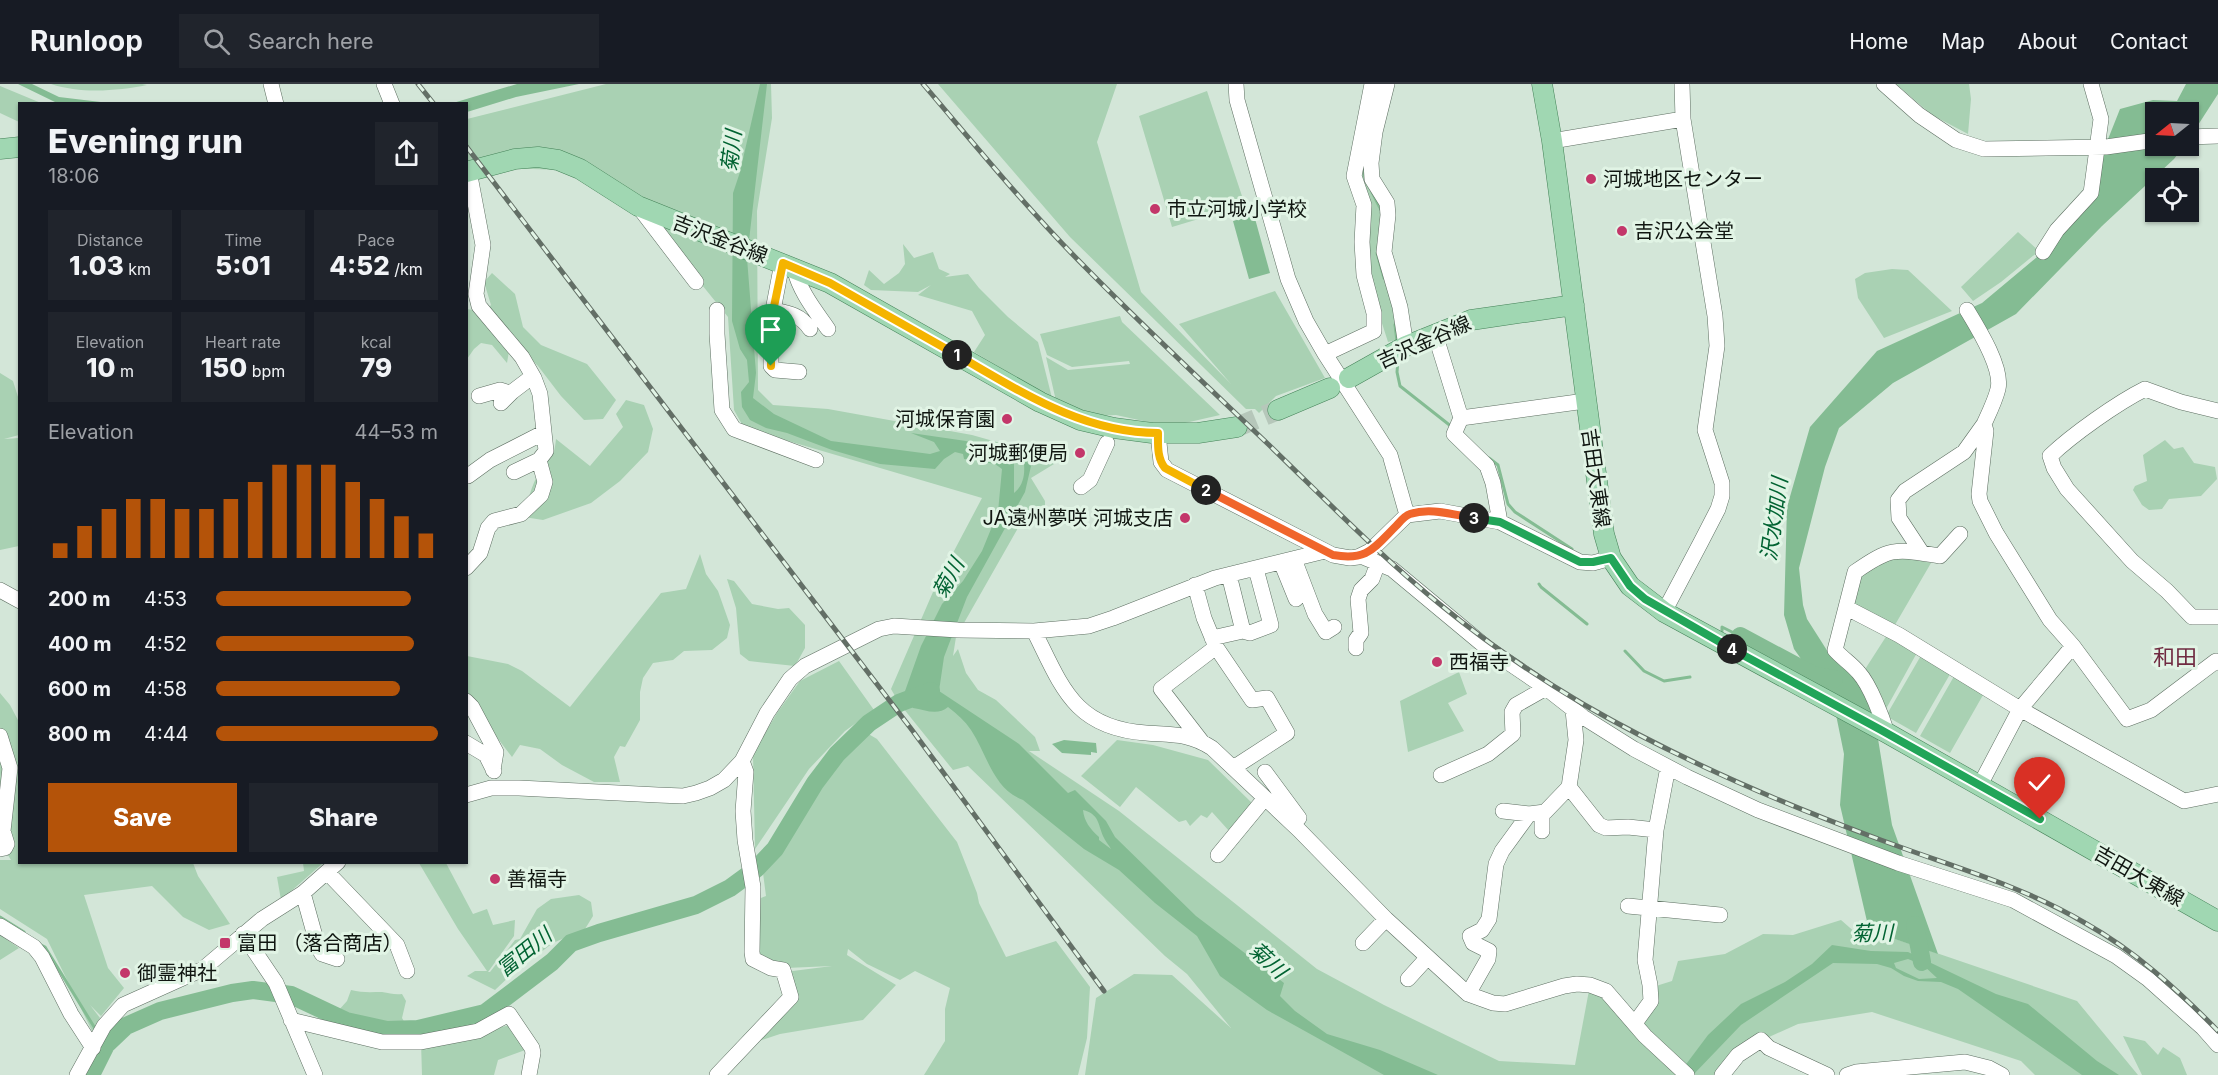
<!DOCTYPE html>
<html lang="en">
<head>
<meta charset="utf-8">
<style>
  body { margin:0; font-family:Inter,"Noto Sans JP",sans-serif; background:#20242c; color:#f1f3f6; height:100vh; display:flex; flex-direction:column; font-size:22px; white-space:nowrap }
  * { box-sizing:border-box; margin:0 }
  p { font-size:20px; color:#9ea1a6 }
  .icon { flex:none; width:33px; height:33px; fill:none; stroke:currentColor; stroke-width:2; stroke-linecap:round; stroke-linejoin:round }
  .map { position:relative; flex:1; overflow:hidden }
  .details { position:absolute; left:18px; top:18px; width:450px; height:762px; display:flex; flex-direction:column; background:#171b24; border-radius:0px; box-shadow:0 2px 4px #0004 }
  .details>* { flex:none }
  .needle { width:39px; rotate:252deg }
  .controls { position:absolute; left:2145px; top:18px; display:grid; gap:12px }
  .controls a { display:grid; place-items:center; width:54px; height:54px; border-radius:0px; background:#171b24; box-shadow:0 2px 4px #0004; font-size:30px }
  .pin { position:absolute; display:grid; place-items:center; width:51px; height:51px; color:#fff; margin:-62px -26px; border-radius:50% 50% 50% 0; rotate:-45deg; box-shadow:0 0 6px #0007 }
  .pin .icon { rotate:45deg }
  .km { position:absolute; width:30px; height:30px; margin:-15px; border-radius:50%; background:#222; color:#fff; font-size:16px; line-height:30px; text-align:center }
  .round { display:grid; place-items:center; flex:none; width:63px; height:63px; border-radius:0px; background:#20242c }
  .headline { display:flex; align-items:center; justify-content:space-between; height:102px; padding:0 30px }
  h1 { font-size:33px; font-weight:800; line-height:45px }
  .metrics { display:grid; grid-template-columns:repeat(3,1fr); gap:9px; height:102px; padding:6px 30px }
  .metrics div { display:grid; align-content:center; border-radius:0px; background:#20242c; text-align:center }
  .metrics b { font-size:26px; font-weight:800 }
  .metrics small { font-size:16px; font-weight:400 }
  .metrics p { font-size:16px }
  .chart { height:168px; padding:12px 30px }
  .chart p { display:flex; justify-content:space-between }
  .chart svg { width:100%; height:108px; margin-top:6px; stroke:#b45309; stroke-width:6 }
  .cta { display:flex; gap:12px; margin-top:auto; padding:12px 30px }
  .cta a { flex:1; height:69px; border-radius:0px; background:#b45309; color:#fff; font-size:24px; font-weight:800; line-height:69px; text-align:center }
  .cta a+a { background:#20242c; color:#f1f3f6 }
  ul { padding:0 30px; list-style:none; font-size:20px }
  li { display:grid; grid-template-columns:96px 72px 1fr; align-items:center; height:45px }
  li i { height:15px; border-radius:8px; background:#b45309 }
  header { display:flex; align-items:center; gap:36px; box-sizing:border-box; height:84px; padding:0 30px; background:#171b24; border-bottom:2px solid #363941 }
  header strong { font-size:28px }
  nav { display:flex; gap:33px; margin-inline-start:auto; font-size:21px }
  .search { width:420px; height:54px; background:#20242c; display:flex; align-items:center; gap:15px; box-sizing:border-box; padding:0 21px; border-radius:0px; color:#9ea1a6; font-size:22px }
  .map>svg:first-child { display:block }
  .green { fill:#a9d1b3 }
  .water { fill:#84bc93; fill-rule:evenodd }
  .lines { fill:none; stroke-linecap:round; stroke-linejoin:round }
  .stream { stroke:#84bc93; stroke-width:3 }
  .river { stroke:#84bc93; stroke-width:18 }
  .major-tunnel { stroke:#b6c7ba; stroke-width:20; stroke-dasharray:20 10; stroke-linecap:butt }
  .minor-casing { stroke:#5e6f62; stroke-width:16 }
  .major-casing { stroke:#448258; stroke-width:21 }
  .minor { stroke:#fff; stroke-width:15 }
  .major { stroke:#a0d7b2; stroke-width:20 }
  .rail-casing { stroke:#636f66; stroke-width:5 }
  .rail { stroke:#e1f4e5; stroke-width:3; stroke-dasharray:9; stroke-linecap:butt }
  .split-1-casing { stroke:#fff; stroke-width:12 }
  .split-2-casing { stroke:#fff; stroke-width:12 }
  .split-3-casing { stroke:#fff; stroke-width:12 }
  .split-4-casing { stroke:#fff; stroke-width:12 }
  .split-5-casing { stroke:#fff; stroke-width:12 }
  .split-1 { stroke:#f5b400; stroke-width:8 }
  .split-2 { stroke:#f5b400; stroke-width:8 }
  .split-3 { stroke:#f0652b; stroke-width:8 }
  .split-4 { stroke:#22a559; stroke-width:8 }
  .split-5 { stroke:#22a559; stroke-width:8 }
  .poi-dot { fill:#c3376a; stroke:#e1f4e5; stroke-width:2 }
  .labels { text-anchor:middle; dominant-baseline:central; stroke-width:6; stroke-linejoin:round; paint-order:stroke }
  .poi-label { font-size:20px; fill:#101611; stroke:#e1f4e5; text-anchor:start }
  .street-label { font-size:20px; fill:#101611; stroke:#e1f4e5 }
  .water-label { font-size:21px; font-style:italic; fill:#026332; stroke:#e1f4e5 }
  .quarter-label { font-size:22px; fill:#702b41; stroke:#e1f4e5 }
</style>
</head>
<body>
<header>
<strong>Runloop</strong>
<div class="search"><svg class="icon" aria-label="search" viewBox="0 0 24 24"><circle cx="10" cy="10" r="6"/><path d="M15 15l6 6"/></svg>Search here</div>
<nav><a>Home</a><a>Map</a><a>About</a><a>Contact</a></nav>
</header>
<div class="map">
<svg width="2218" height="991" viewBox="0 0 2218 991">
  <rect width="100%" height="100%" fill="#d3e6d8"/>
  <path class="green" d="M51,0H142L147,1C117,7 81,10 51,0Z
    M606,0H771L772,34L757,127L758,306L773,321L828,325L972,351L1039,370L1054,380L1031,394L1045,417V433L1020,434L1018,444L956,553L953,572L958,565L966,589L978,606L996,616L1035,653L1040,667H1029L1119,727L1317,885L1384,921L1499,977L1575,981L1590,901L1639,945L1656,902L1672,897L1678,877L1725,870L1763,850L1793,851L1841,836L1857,850L1869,846L2077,917L2138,991H2035L2021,977L1872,928L1798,940L1758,958L1724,991H1085L1096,914L1134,890L1172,891L1231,944L1187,890L1165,872L968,682L953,686L899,619L891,605L936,501L982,414L744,344L734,326L728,233L638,122L564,86L467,83V35Z
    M938,0H1117L1097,58L1141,208L1231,300L1179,240L1275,207L1325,294L1276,312L1259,329L1255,325H1246L1070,153Z
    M1896,0H1969L1971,15L1968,50L1932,31Z
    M0,2L41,19L20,20L19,38L17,37L0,29Z
    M1207,7L1245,121L1172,143L1139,32Z
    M1366,28L1368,92L1384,141L1401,255L1388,258L1372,208L1361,100Z
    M2018,148L2039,167L2001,198L1973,217L1961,203Z
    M903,160L914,174L933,168L939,185L950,190L945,193L968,190L979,204L1008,233L1038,258L1052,314L974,268L985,251L972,227L918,211L931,201L918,208L871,206L864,201L869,186L884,200L899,189L905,180Z
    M1892,185L1908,186L1952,227L1884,254L1858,214L1855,195L1865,189Z
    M492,189L515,210L523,243L541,261L587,280L616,316L603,335L584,336L561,312L538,282L511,255L507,279L492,261L481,259L474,265L467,275V225L484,228L491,221L484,198Z
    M1120,232L1122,238L1220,331L1185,339L1157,340L1116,331L1093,332L1056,317L1046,273L1068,286L1130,280L1129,277L1072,283L1047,271L1040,250Z
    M0,289L13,297L19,316V351L4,355L19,354V462L0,466Z
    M626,316L644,321L653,345L648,368L620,397L591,419L543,436L524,433C528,416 532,398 542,384C552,369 554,374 556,355L590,382L623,343L616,330Z
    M2165,356L2174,365L2183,363L2194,379L2215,383L2217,395L2201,412L2169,415L2162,425L2149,426L2142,421L2133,406L2135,402L2147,397L2143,371Z
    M700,470L706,490L718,507L730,541L727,554L712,566L684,567L673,576L653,579L643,594L640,608V636L625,663L620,662L614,673L620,698H594L562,681L540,665L520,661L512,673L467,614V572L508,580L522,587L570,623L661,509L686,505Z
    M1888,470L1931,479L1892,546L1850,523L1858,489Z
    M727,495L734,497L752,520L778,525L789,524L805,541V564L795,582L749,577L740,570L736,524Z
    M1889,548L1919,565L1886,625L1862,590Z
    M1923,568L1953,585L1916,649L1886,632Z
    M839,577L874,626L845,647L809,685L755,765L753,670L777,629L800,597Z
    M1957,587L1987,604L1950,669L1920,652Z
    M1459,588L1467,610L1448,619L1464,647L1408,668L1400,617Z
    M0,609L10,621L19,638L20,778L193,779L198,792L230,840L209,846L183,833L152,802L84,811L108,884L124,904L101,932L90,921L100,934L92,947L47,855L0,825V776H11L0,758Z
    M865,648L877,655L957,758L977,809L979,819L1006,873L1056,857L1090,903L1087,954L1078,991H924L945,957V925L950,904L915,887L900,896L867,880L848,865L847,871L896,901L863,936L780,950L759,957L788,922L785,888L832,882L786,884L765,881L755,866L756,816L766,812L763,789L795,744L802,722L825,694L837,670Z
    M1117,656L1153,661L1208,676L1253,720L1230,748L1212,728L1207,734L1201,731L1190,742L1186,736L1179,738L1136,703L1120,723L1081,692Z
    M303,779H323L281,816L277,793L304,787Z
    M419,779H446L473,830L487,825L493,841L515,836L514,852L488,888H490L515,856L520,855L537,825L551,815L579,811L591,818L593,832L585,845L553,859L513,889L495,906L467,892L475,887H487L458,845Z
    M0,851L19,864L0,876Z
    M351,906C362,909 372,908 382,908C390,909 394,911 402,910L406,917L402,934L405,939L383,940L343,933L338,927L347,917Z
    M511,941L528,965L498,976L494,991H422L421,958Z
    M2123,952L2145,957L2158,971L2163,963L2180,974L2187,991H2142Z"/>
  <path class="water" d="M18,0H32L59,13L109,19H57Z
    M517,0H579L516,13L467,28L466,20L453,19Z
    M760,0H767L747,174L756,289L753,314L774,330L831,357L930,370L940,367L934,358L911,349L966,357L993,367L1013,369L1025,376L1031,382L1025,408L967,513L944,573L939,607L1019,660L1068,709L1075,706L1106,737L1115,753L1196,832L1284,899L1280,912L1295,927L1327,950L1380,966L1438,991H1384L1267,926L1220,892L1197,852L1155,819L1119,786L1084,765L1023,716C993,705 987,670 971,646C965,637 957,630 948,623C938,632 925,626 913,624L904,610L921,562L942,520L963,497L982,467L998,428L1002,385L995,380L964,375L963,370L955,368L944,375L935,385L880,380L832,366L787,349L766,344L750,336L742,323L741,308L749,298L747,276L740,265L732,237L733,109L740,88ZM1014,377H1020L1024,380C1025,391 1023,402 1014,409ZM1083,726C1099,730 1098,740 1103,752C1105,757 1109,761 1111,765L1099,756V753C1090,745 1084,737 1083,726Z
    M2186,0H2218V10L2189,55L2188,28H2156V62H2184L2174,75L2102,142L2016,230L1893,299L1839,344L1825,383L1799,484L1803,521L1807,535L1828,568L1856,595L1873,624L1892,741L1938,870L1869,846L1840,721L1844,670L1834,621L1794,565L1784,531L1787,423L1810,343L1877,267L1982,219L2043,168L2085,113L2120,25L2153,16L2177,17Z
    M1254,131L1270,189L1249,195L1233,137Z
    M1064,656L1096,659L1097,669L1091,668V671L1062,669L1052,660Z
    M1832,861L1871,867L1908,868L1996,910L2028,920L2097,977L2119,991H2082L1958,905L1941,898L1918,897L1904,892L1891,884L1877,880L1833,879L1741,941L1693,991H1678L1708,951L1741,920L1785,898L1812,880ZM1908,875L1923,881L1937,894L1919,895L1896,884L1894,879Z"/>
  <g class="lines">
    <path class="stream" d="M1364,80L1365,94
      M1372,108L1381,126
      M1377,169L1384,194
      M1395,241L1397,257
      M1398,276L1397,288L1400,302L1452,343
      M1489,374L1498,381L1508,420L1515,428L1572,465
      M1539,500L1541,503L1587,540
      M1722,547V543L1740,552
      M1625,567L1644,587L1664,597L1690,593
      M0,833L24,848
      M41,861L45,863L96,946"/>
    <path class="river" d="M1740,552L1813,591L1834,595
      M1915,841L1922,878
      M91,991L106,961L126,942L160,927L232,909L253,906L291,911L346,937L387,946L418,945L485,929L552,878L571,859L599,849L696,821L730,804L756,785L775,765L815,699L837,670L869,639L899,619L931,607"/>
    <path class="major-tunnel" d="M1237,343L1278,326"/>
    <defs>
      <path id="minor" d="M271,0L276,20
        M384,0L392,20
        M1236,0L1237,16L1288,195L1306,237L1325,270L1390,371L1407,431
        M1387,0L1375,48L1371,79L1372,95L1387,119L1388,131L1384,168L1400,223L1406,262
        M1884,0L1919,31L1956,56L1984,65L2106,63L2156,56
        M2188,53L2218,52
        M1552,57L1683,35
        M638,122L696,198
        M2043,168L2057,146L2091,109L2101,35L2091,0
        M782,179L771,237V282L775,286L799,288
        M794,184C800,208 814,225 828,245
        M717,226V250L722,326L734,345L816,376
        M773,226C789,229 801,231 810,245
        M1967,226C1978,244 2003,284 1998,305C1995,317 1989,329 1984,340L1986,347L1979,410L1980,417L1996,449L2050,536L2073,562L2127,635L2151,626L2216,577L2218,579
        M1435,250L1461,334L1454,350L1487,382L1493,399L1500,438
        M1325,270L1374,247V229L1364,191L1362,158L1364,121L1354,92L1372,0
        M479,312L500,306L510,309
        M501,319L512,308L533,292
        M2218,327L2181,318L2145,305C2117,319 2072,351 2050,372L2054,384L2067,405L2132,477L2167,507L2192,533H2218
        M1461,334L1585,317
        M1158,349L1161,378L1167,386L1333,471L1350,474L1358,473L1370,467L1407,431L1440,427L1500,438L1580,478L1593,479L1611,474
        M514,388L539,376
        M468,392L490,376L543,349
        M1081,403L1090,396L1107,359
        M1922,469L1899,434L1898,416L1905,407L1964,368L1984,340
        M1361,472L1392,485L1487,564L1546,604L1583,633L1634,665L1687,693L1758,726L1898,779L2013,816L2116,872L2148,895L2203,944L2218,961
        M1294,475L1315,530L1326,548L1334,543
        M1281,478L1296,515
        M466,484L480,469L488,444L494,437L521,430L541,411L545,398L539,376L546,367L540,310L534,294L522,273L479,222L476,210L483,161L469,87
        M1195,501L1204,534L1216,563
        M0,506L20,517
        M1847,524L1899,551L2020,625L2184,717L2218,710
        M1664,528L1701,458L1718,425L1722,412V399L1705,346L1717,262L1715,232L1683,35L1682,0
        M1034,547C1062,603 1074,644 1146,649C1172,651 1189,649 1212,664L1299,746L1386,835L1468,910L1493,919L1505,920L1564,902L1577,900L1590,901L1606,907L1645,952L1687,991
        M1243,547L1250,549L1271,541L1256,485
        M1212,554L1243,547L1229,491
        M1356,564V556L1361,549L1358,515L1361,506L1372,495L1378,479
        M466,617L472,623L496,668L493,686
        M1573,626L1576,656L1569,703L1599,741L1606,744L1628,743L1656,746
        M1887,649C1882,633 1870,601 1859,589C1852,580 1843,575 1835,566L1855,488C1892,462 1896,465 1940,472L1960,450
        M0,652L10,684L3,747L7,760L5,764L0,765
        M1202,658L1161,605L1216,563L1252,616L1267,614L1287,649L1233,684
        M466,659L486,671L494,687
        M1265,688L1299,734L1295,738
        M1441,691L1488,670L1513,650L1512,628L1516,621L1546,604
        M1980,701L2020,625L2073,562
        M466,711L491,704H519L658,711L683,712L696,709L710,704L724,696L742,677L767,629L790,595L805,582L879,545L894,542L958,546L1034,547L1089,542L1113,534L1215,494L1325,467
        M1503,727L1529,730
        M1542,729V747
        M1218,771L1265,714
        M327,788L397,861L407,887
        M303,809L318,863L322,870L337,875
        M1628,822L1720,831
        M0,842L34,863L42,873L71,930L93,964
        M243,850L276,899L315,991
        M1363,859L1386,835
        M1408,895L1427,874
        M1468,910L1488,875L1489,867L1473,859L1470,852L1482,846L1489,835L1496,780L1502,767L1529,730L1545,728L1569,703
        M291,936L382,958H421L478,947L509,930L532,964L533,969L529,991
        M1635,939L1651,917L1650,901L1645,876L1656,746L1668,683
        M77,991L104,942L123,921L203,885L262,835L303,809L338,778
        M717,991L791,913L783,886L771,884L753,875L752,868L753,803L745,756L743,727L746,688L742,677
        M1722,991L1738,971L1761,956L1769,964L1827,991
        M1847,991L1856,988L1965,978L1989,984L2002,991"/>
      <path id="major" d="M1542,0L1552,57L1604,450L1611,474L1630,502L1664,528L1887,649L2218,837
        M0,65L20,63
        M466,88L515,75L538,73L558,76L580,85L638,122L830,199L1040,318L1080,336L1114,344L1152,349H1198L1237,343
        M1349,294L1406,262L1471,236L1574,221
        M1278,326L1330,304"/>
    </defs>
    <use href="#minor" class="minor-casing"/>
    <use href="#major" class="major-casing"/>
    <use href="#minor" class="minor"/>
    <use href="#major" class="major"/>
    <defs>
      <path id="rail" d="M418,0L434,20
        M923,0C976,62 1028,126 1086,184C1145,244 1207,302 1268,360C1325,415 1381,473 1442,522C1486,558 1534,591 1583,620C1678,675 1778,718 1881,756C1950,782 2021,801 2085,839C2135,867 2178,906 2218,947
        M466,62L912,646L1104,907"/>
    </defs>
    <use href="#rail" class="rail-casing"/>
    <use href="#rail" class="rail"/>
  </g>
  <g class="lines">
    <defs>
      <path id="split-1" d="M771,282V237L783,179L830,199L957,271"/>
      <path id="split-2" d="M957,271C1020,307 1082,349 1158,349C1158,361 1157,374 1165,384L1206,406"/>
      <path id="split-3" d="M1206,406L1333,471C1367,477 1373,465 1396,442C1400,438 1404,432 1410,430C1431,423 1453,431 1474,434"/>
      <path id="split-4" d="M1474,434L1500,438L1580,478H1593L1611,474L1630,502L1645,515L1732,565"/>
      <path id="split-5" d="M1732,565L1881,646L2040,735"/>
    </defs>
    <use href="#split-1" class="split-1-casing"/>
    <use href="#split-2" class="split-2-casing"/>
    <use href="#split-3" class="split-3-casing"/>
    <use href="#split-4" class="split-4-casing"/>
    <use href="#split-5" class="split-5-casing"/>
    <use href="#split-1" class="split-1"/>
    <use href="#split-2" class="split-2"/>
    <use href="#split-3" class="split-3"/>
    <use href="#split-4" class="split-4"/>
    <use href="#split-5" class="split-5"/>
  </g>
  <g class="poi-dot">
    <circle cx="1591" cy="95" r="6"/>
    <circle cx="1155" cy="125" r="6"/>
    <circle cx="1622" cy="147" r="6"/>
    <circle cx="1007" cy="335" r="6"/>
    <circle cx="1080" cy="369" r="6"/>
    <circle cx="1185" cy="434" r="6"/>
    <circle cx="1437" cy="578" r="6"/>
    <circle cx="495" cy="795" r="6"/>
    <rect x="219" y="853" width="12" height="12" rx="3"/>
    <circle cx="125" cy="889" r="6"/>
  </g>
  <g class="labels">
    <g class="poi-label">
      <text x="1603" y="95">河城地区センター</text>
      <text x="1167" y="125">市立河城小学校</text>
      <text x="1634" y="147">吉沢公会堂</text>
      <text x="995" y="335" text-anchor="end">河城保育園</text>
      <text x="1068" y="369" text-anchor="end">河城郵便局</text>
      <text x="1173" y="434" text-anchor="end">JA遠州夢咲 河城支店</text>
      <text x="1449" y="578">西福寺</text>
      <text x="507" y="795">善福寺</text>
      <text x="237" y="859">富田 （落合商店）</text>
      <text x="137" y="889">御霊神社</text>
    </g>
    <g class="street-label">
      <text transform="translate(720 155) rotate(21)">吉沢金谷線</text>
      <text transform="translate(1424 258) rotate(-24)">吉沢金谷線</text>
      <text transform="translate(1596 394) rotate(82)">吉田大東線</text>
      <text transform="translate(2139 792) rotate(30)">吉田大東線</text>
    </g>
    <g class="water-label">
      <text transform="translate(731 67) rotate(-83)">菊川</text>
      <text transform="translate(1774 435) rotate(-82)">沢水加川</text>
      <text transform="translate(948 494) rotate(-61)">菊川</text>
      <text transform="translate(1872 849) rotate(-1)">菊川</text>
      <text transform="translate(524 868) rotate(-39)">富田川</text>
      <text transform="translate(1268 876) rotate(43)">菊川</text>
    </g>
    <g class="quarter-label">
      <text x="2175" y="573">和田</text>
    </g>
  </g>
</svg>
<div class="controls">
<a><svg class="needle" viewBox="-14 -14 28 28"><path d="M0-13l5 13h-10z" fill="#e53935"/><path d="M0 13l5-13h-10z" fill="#9ea1a6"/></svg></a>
<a><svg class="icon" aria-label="locate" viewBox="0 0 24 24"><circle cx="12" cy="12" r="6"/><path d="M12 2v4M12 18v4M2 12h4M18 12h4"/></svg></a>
</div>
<div class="pin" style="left:771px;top:282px;background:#1e9e55"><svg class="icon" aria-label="arrive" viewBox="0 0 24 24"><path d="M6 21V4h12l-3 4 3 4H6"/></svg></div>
<div class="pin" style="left:2040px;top:735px;background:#d93025"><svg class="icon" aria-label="check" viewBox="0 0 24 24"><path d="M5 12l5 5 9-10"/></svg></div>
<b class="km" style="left:957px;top:271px">1</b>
<b class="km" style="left:1206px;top:406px">2</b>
<b class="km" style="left:1474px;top:434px">3</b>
<b class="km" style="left:1732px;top:565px">4</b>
<section class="details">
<div class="headline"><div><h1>Evening run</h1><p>18:06</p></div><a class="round"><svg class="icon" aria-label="share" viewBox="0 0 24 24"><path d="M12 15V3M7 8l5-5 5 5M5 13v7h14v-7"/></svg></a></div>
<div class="metrics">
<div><p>Distance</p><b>1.03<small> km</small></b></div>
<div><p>Time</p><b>5:01</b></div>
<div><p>Pace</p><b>4:52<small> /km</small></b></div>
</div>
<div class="metrics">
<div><p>Elevation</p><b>10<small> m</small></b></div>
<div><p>Heart rate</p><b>150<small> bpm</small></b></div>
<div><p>kcal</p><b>79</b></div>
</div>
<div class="chart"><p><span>Elevation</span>44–53 m</p>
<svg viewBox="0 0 160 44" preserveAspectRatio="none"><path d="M5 44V38M15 44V31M25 44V24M35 44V20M45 44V20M55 44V24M65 44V24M75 44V20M85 44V13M95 44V6M105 44V6M115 44V6M125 44V13M135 44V20M145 44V27M155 44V34"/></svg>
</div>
<ul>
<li><b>200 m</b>4:53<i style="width:88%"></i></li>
<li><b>400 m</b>4:52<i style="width:89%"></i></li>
<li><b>600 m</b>4:58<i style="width:83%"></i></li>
<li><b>800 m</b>4:44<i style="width:100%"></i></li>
</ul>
<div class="cta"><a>Save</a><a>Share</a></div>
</section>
</div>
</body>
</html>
